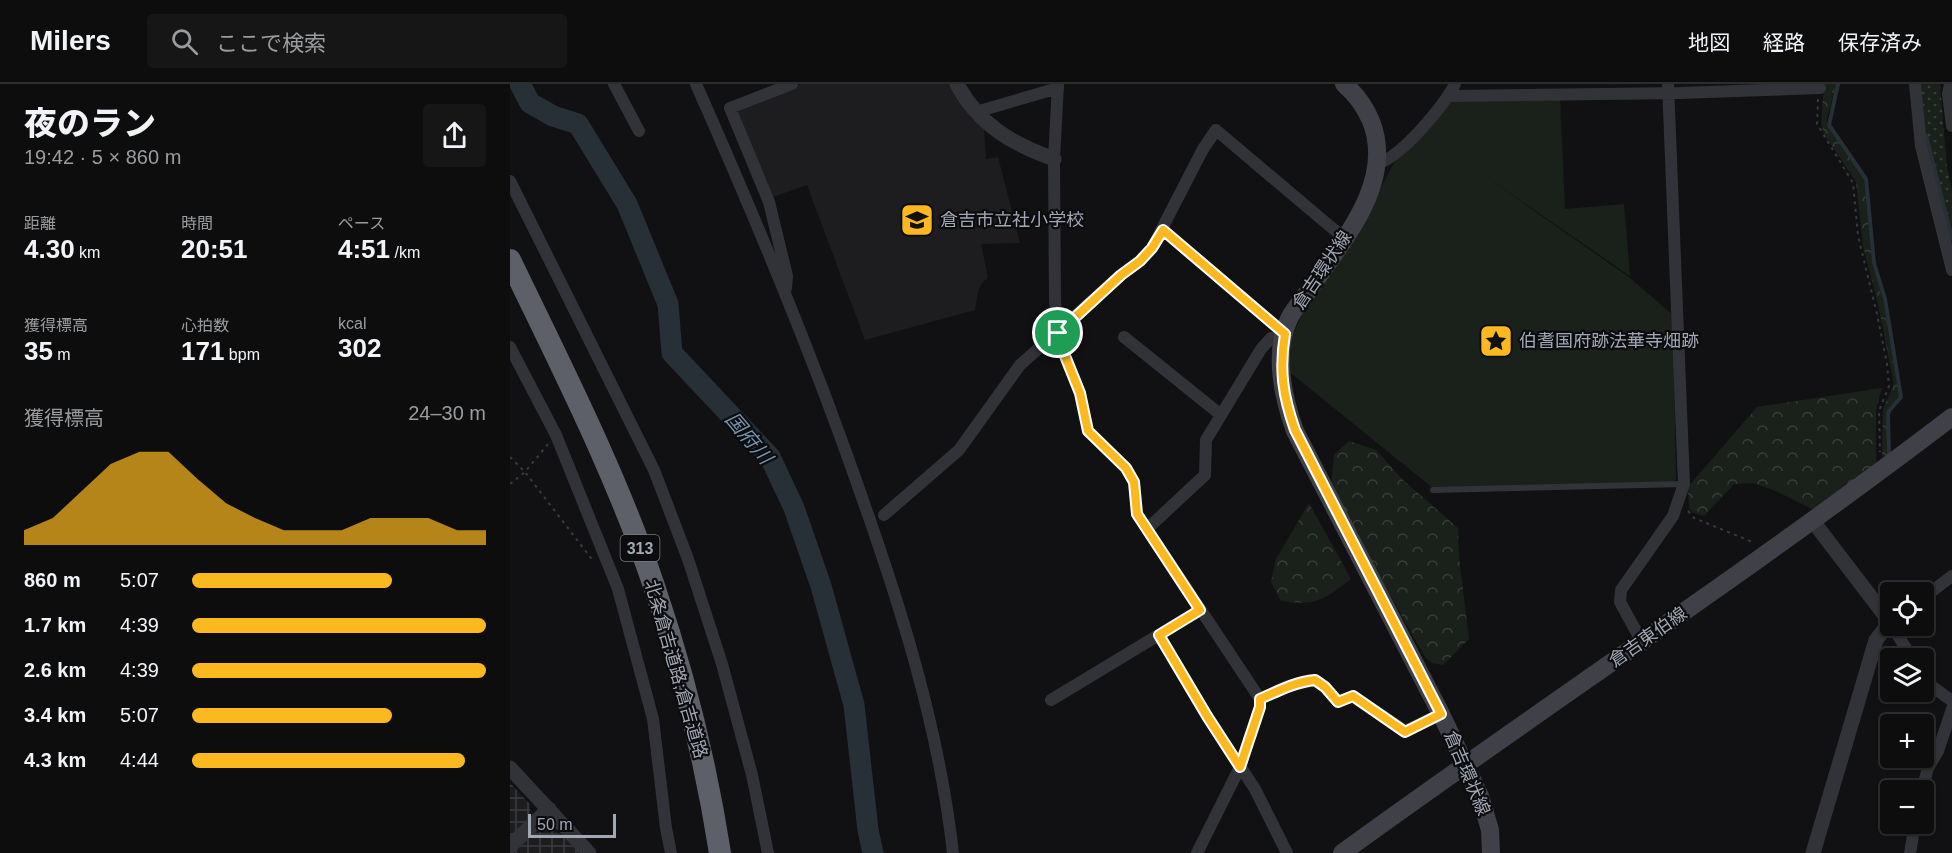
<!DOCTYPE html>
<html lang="ja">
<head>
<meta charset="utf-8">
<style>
  body { margin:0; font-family:Helvetica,"Noto Sans JP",sans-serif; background:#161617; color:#f1f3f6; height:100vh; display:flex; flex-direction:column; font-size:22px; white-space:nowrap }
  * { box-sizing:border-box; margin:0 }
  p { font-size:20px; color:#9a9c9e }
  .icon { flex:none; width:33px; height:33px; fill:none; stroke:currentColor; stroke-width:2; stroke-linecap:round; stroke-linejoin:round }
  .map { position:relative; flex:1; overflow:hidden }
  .side { display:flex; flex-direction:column; background:#0d0d0e; width:510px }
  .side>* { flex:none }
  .controls { position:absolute; left:1370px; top:498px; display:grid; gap:12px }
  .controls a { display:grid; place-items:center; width:54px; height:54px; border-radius:6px; background:#0d0d0e; box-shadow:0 2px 4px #0004,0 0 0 2px #2d2d2e; font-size:30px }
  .scale { position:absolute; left:18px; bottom:15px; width:88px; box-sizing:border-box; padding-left:6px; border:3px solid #a1a7b4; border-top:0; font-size:16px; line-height:21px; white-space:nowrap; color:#a1a7b4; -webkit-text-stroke:4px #0c0c0e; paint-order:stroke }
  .pin { position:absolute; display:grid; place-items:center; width:51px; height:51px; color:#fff; margin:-26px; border:3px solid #fff; border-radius:50%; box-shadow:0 2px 6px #0007 }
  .round { display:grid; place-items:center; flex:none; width:63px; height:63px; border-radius:6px; background:#161617 }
  .headline { display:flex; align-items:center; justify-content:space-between; height:102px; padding:0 24px }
  h1 { font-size:33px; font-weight:800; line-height:45px }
  .metrics { display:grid; grid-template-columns:repeat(3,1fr); gap:9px; height:102px; padding:6px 24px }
  .metrics div { display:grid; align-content:center }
  .metrics b { font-size:26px; font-weight:800 }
  .metrics small { font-size:16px; font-weight:400 }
  .metrics p { font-size:16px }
  .chart { height:168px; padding:12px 24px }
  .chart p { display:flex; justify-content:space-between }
  .chart svg { width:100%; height:108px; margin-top:6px; fill:#fcb91f; opacity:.7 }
  ul { padding:0 24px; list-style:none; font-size:20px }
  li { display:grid; grid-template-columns:96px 72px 1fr; align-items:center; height:45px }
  li i { height:15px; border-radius:8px; background:#fcb91f }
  header { display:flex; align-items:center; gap:36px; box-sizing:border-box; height:84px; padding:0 30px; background:#0d0d0e; border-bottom:2px solid #2d2d2e }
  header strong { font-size:28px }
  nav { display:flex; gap:33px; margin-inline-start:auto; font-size:21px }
  .search { width:420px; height:54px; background:#161617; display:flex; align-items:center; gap:15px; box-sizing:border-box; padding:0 21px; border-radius:6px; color:#9a9c9e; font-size:22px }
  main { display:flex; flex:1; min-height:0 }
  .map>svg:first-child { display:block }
  .built { fill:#1d1d20 }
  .industrial { fill:url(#industrial-grid) }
  .grass { fill:url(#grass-dots) }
  .forest { fill:url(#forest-crowns) }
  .park { fill:#19211a }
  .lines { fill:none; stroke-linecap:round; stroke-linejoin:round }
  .stream { stroke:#272f37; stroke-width:4 }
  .river { stroke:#272f37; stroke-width:21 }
  .path { stroke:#38393f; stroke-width:2; stroke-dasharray:3 4.5; stroke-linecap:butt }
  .service { stroke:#323338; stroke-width:6 }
  .minor { stroke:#323338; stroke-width:12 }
  .tertiary { stroke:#323338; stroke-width:15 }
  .secondary { stroke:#404148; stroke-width:18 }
  .motorway { stroke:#5d6069; stroke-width:22 }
  .route-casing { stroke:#fff; stroke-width:12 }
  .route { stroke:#fcb91f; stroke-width:8 }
  .labels { text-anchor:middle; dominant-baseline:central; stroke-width:4.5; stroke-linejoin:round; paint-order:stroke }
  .shield { fill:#0c0c0e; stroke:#747882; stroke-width:1.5 }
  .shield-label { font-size:16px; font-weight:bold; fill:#a1a7b4 }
  .poi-label { font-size:18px; fill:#a1a7b4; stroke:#0c0c0e; text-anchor:start }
  .street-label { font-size:18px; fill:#a1a7b4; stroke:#0c0c0e }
  .water-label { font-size:20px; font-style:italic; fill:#7594b2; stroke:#0c0c0e }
</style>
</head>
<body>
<header>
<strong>Milers</strong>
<div class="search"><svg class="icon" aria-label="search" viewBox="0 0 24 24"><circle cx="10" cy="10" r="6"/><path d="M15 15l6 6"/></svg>ここで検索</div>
<nav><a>地図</a><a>経路</a><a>保存済み</a></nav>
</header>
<main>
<section class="side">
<div class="headline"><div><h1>夜のラン</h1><p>19:42 · 5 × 860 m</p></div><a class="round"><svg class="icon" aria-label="share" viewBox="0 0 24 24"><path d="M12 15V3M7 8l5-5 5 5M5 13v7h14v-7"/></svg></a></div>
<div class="metrics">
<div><p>距離</p><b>4.30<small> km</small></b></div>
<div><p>時間</p><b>20:51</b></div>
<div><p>ペース</p><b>4:51<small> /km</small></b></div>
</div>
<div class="metrics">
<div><p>獲得標高</p><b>35<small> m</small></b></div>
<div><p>心拍数</p><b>171<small> bpm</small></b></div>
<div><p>kcal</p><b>302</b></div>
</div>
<div class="chart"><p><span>獲得標高</span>24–30 m</p>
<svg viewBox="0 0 160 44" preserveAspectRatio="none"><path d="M0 44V38L10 33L20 22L30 11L40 6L50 6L60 17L70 27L80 33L90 38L100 38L110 38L120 33L130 33L140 33L150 38L160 38V44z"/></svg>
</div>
<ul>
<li><b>860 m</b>5:07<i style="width:68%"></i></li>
<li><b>1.7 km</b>4:39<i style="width:100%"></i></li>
<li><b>2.6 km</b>4:39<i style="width:100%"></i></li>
<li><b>3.4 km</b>5:07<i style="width:68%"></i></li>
<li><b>4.3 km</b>4:44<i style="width:93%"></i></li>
</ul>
</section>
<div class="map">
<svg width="1442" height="769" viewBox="0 0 1442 769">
  <defs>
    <pattern id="industrial-grid" width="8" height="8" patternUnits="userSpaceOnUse" patternTransform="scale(1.5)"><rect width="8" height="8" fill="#1d1d20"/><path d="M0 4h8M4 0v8" fill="none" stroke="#3b3b3e"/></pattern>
    <pattern id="grass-dots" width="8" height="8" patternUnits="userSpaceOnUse" patternTransform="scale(1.5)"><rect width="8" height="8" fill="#19211a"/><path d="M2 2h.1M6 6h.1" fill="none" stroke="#373e39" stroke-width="1.8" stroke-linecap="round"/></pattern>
    <pattern id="forest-crowns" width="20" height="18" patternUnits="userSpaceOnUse" patternTransform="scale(1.5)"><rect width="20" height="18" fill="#19211a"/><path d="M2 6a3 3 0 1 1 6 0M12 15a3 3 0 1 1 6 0" fill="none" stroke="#373e39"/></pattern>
  </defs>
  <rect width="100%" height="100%" fill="#111113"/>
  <path class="built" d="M291,0H440L461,34L474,44L476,75L488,73L510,159L471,160L478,194L472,199L468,207L465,226L355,256L297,101L263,113L227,26Z"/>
  <path class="industrial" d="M0,699L20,720V735L54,752L70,769H0Z"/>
  <path class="grass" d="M1407,0H1430L1437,83L1442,106V173L1413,58Z"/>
  <path class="forest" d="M1314,0H1326L1317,34V41L1354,95L1362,179L1373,216L1389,312L1378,325L1377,371L1372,373L1373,325L1383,303V296L1368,220L1353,162L1346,98L1314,50L1311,40Z
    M1372,304L1366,325V380L1308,428L1266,407L1243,399L1224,400L1194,432L1182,428L1179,424L1178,403L1247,323Z
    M839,357L866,366L893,396L948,444L949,473L959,555L933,581L922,579L915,573L821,406L824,371Z
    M799,419L841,495C813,516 808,522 771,517L761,498L766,475Z"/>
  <path class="park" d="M1050,13L1055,125L1114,120L1120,192L965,85L1120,194L1163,231L1166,395L1164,398L924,405L777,286L779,258L801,213L860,124L884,79L937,17Z"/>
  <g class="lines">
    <path class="stream" d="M1328,0L1319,41L1356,95L1364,179L1375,215L1391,313L1379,327L1378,331L1379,369
      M1416,51L1442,155"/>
    <path class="river" d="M10,0L20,19L43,32L68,40L117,120L158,220L162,269L260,373L284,424L311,502L344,621L358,746L363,769"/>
    <path class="path" d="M1308,15L1307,40L1343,99L1348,152L1367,230L1377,280L1379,302L1369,327L1370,368
      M0,373L15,388L84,478
      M0,400L15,388L38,360
      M1178,427L1184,434L1245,459"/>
    <path class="service" d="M923,406L1174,400"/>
    <path class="minor" d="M104,0L129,47
      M186,0C245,133 301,267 349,405C391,523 429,644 443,769
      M548,0L544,75L545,218L549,257L570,310L578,347L616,384L624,398L627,430L750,615V623L730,683L687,769
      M1405,0L1411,62L1442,186
      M1440,0L1438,10L1442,42
      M939,12L1170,9L1310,4
      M466,28L548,4
      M867,80C891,73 933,23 945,0
      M0,97L144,386L178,475L212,580L242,691L258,769
      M276,204L277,192L259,118L220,24L282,0
      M614,253L711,331
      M0,263L46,351L108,505L143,635L156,744L161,769
      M374,431L449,366L510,281L611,191L630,177L642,164L693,65L706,46L828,149
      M637,445L695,391L696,356L751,265L761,254L775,250L653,146
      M1413,514L1442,492
      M1382,542L1402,574
      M649,551L697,632L745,705L777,769
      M1132,558L1110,518L1111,506L1163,432L1174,400L1158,0
      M1413,592L1416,598L1442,617
      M750,615L778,602L805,596L815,603L828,618L843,612L895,647L931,630
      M541,616L690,526
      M1412,706L1418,684L1428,667L1442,625
      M1400,769L1405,740"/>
    <path class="tertiary" d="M447,0C468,40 502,60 544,75
      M1302,436L1380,538L1366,556L1303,769
      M0,684L79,769
      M0,762L39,725"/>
    <path class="secondary" d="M834,0C846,10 855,23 861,37C886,100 830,159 797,209C792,217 783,226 779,235C763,268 773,314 785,347L931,630L970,712L980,746L981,769
      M832,769C1034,622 1243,485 1442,333"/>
    <path class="motorway" d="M0,176C52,284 107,391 145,505C174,591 196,679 210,769"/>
  </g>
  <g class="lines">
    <defs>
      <path id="route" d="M653,146L775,250C769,286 773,312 785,346L931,630L895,648L843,612L828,618L815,603L805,596C785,598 768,607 750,615V623L730,683L697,632L649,551L690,526L627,430L624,398L616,384L578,347L570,309L549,257L548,249L611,191L630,177L642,164Z"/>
    </defs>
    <use href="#route" class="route-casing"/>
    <use href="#route" class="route"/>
  </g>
  <defs>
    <symbol id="school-square" viewBox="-11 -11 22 22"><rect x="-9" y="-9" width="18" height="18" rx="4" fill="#fcb91f" stroke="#0c0c0e"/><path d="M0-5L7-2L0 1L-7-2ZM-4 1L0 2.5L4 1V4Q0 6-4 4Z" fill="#111"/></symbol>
    <symbol id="sight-square" viewBox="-11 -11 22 22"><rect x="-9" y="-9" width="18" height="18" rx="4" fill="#fcb91f" stroke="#0c0c0e"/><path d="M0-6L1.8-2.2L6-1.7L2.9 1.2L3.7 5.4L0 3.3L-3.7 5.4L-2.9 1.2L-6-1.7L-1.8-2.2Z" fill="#111"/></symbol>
  </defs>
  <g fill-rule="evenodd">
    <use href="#school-square" x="388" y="117" width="38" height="38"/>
    <use href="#sight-square" x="967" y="238" width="38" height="38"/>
  </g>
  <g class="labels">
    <rect class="shield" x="110.5" y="451" width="39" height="26" rx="4.5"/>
    <g class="shield-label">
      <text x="130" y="464">313</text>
    </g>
    <g class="poi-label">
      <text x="430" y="136">倉吉市立社小学校</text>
      <text x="1009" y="257">伯耆国府跡法華寺畑跡</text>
    </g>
    <g class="street-label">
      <text transform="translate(812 186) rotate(-56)">倉吉環状線</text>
      <text transform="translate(1138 553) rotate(-35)">倉吉東伯線</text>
      <text transform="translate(166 585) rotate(74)">北条倉吉道路;倉吉道路</text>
      <text transform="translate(957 689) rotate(67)">倉吉環状線</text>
    </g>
    <g class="water-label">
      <text transform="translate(239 354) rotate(50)">国府川</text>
    </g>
  </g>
</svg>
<div class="controls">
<a><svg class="icon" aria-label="locate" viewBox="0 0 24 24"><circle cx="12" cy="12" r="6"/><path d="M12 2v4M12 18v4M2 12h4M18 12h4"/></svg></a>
<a><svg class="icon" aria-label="layers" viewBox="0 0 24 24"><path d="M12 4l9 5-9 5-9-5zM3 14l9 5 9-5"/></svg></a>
<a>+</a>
<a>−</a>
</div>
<div class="scale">50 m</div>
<div class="pin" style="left:548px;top:249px;background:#1e9e55"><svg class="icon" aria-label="arrive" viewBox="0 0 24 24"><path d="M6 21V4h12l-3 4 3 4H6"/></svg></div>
</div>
</main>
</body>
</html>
